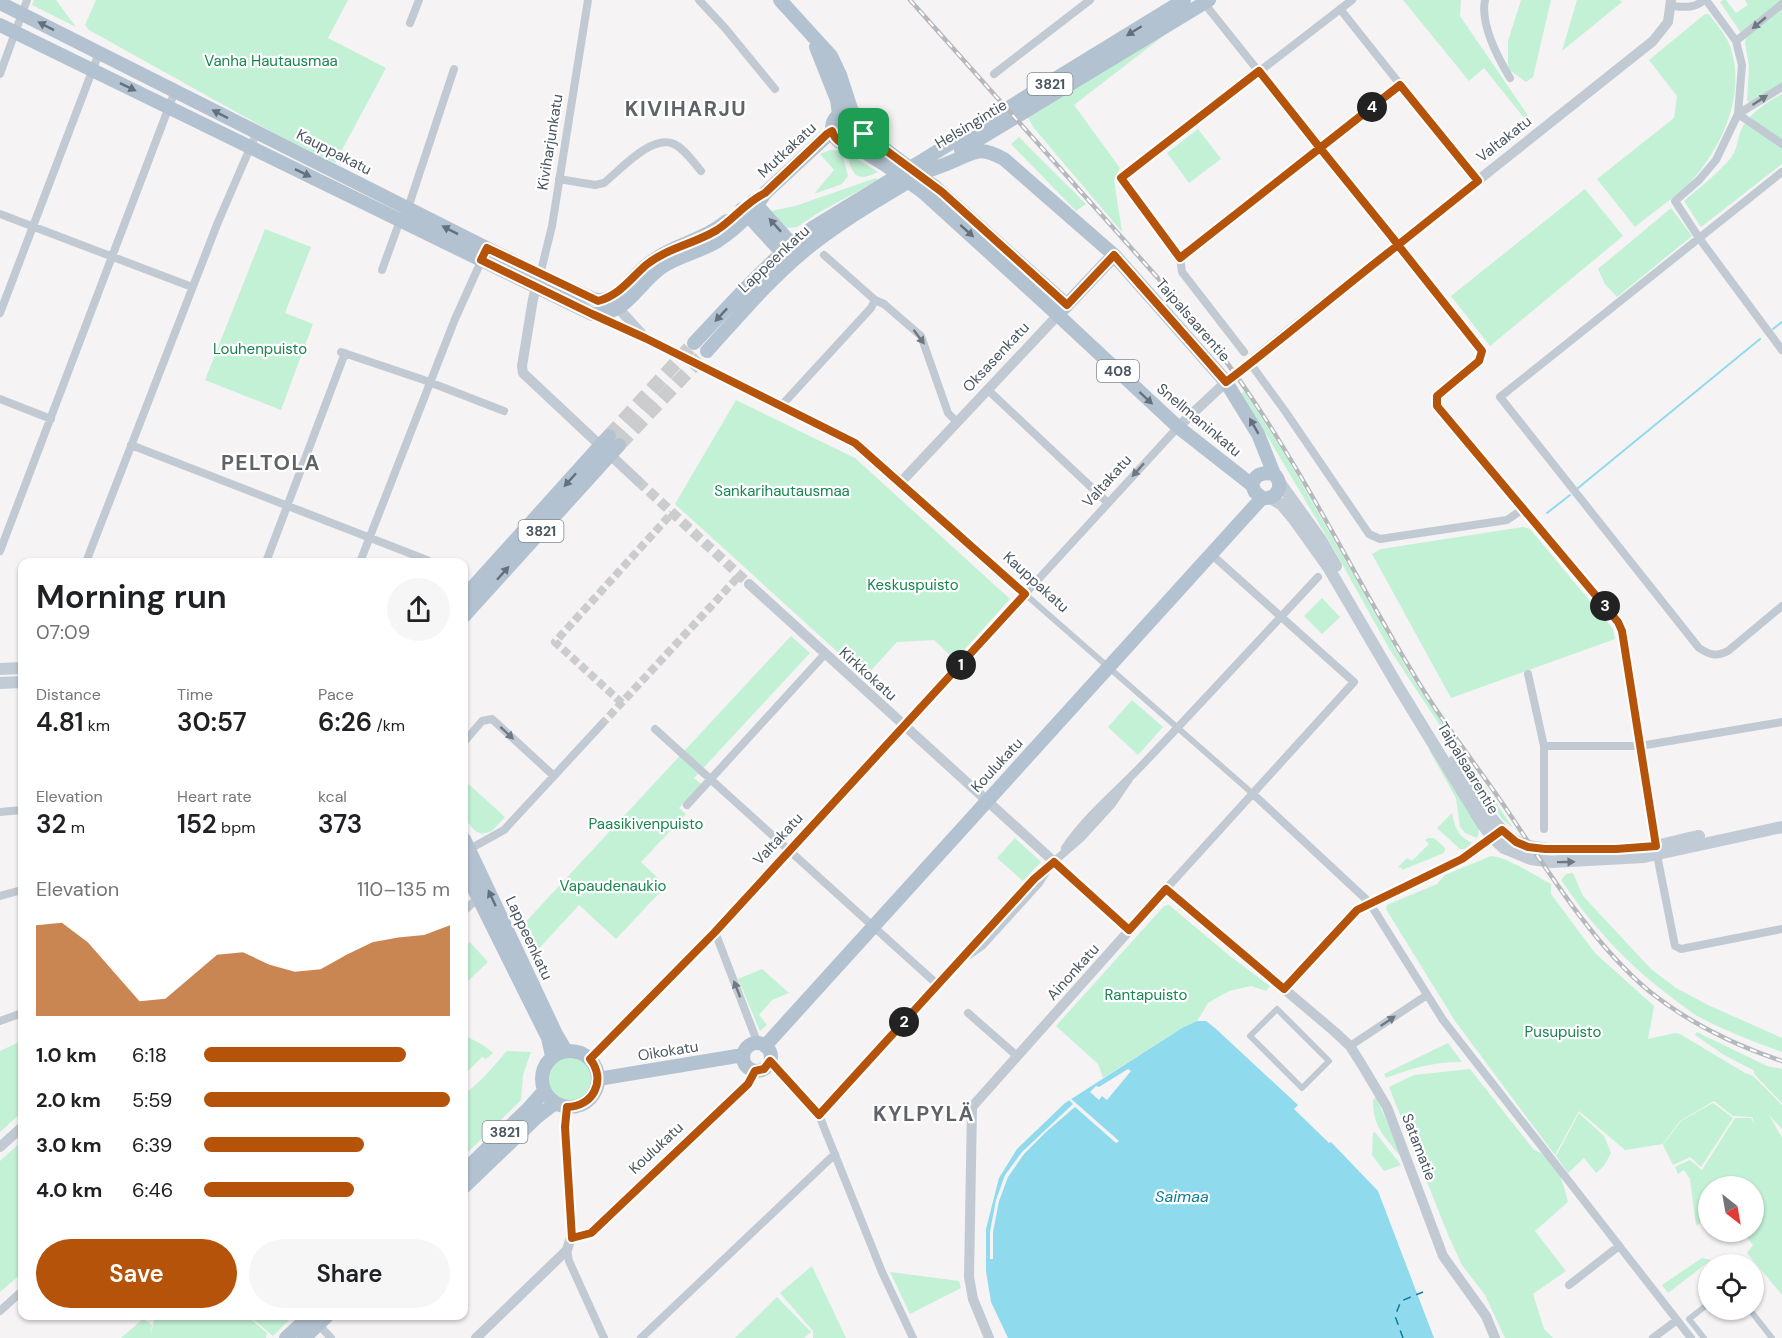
<!DOCTYPE html>
<html lang="en">
<head>
<meta charset="utf-8">
<style>
  body { margin:0; font-family:"DM Sans",sans-serif; background:#f6f6f6; color:#202124; height:100vh; display:flex; flex-direction:column; font-size:22px; white-space:nowrap }
  * { box-sizing:border-box; margin:0 }
  p { font-size:20px; color:#757577 }
  .icon { flex:none; width:33px; height:33px; fill:none; stroke:currentColor; stroke-width:2; stroke-linecap:round; stroke-linejoin:round }
  .map { position:relative; flex:1; overflow:hidden }
  .panel { position:absolute; left:18px; top:558px; width:450px; height:762px; display:flex; flex-direction:column; background:#fff; border-radius:12px; box-shadow:0 2px 4px #0004 }
  .panel>* { flex:none }
  .needle { width:39px; rotate:149deg }
  .controls { position:absolute; left:1698px; top:1176px; display:grid; gap:12px }
  .controls a { display:grid; place-items:center; width:66px; height:66px; border-radius:50%; background:#fff; box-shadow:0 2px 4px #0004; font-size:30px }
  .pin { position:absolute; display:grid; place-items:center; width:51px; height:51px; color:#fff; margin:-26px; border-radius:12px; box-shadow:0 3px 9px #0006 }
  .km { position:absolute; width:30px; height:30px; margin:-15px; border-radius:50%; background:#222; color:#fff; font-size:16px; line-height:30px; text-align:center }
  .round { display:grid; place-items:center; flex:none; width:63px; height:63px; border-radius:32px; background:#f6f6f6 }
  .head { display:flex; align-items:center; justify-content:space-between; height:102px; padding:0 18px }
  h1 { font-size:33px; font-weight:600; line-height:45px }
  .stats { display:grid; grid-template-columns:repeat(3,1fr); gap:9px; height:102px; padding:6px 18px }
  .stats div { display:grid; align-content:center }
  .stats b { font-size:26px; font-weight:600 }
  .stats small { font-size:16px; font-weight:400 }
  .stats p { font-size:16px }
  .chart { height:168px; padding:12px 18px }
  .chart p { display:flex; justify-content:space-between }
  .chart svg { width:100%; height:108px; margin-top:6px; fill:#b45309; opacity:.7 }
  .cta { display:flex; gap:12px; margin-top:auto; padding:12px 18px }
  .cta a { flex:1; height:69px; border-radius:36px; background:#b45309; color:#fff; font-size:24px; font-weight:600; line-height:69px; text-align:center }
  .cta a+a { background:#f6f6f6; color:#202124 }
  ul { padding:0 18px; list-style:none; font-size:20px }
  li { display:grid; grid-template-columns:96px 72px 1fr; align-items:center; height:45px }
  li i { height:15px; border-radius:8px; background:#b45309 }
  .map>svg:first-child { display:block }
  .green { fill:#c3f1d5 }
  .water { fill:#90daee }
  .pier { fill:#f5f3f3 }
  .lines { fill:none; stroke-linecap:round; stroke-linejoin:round }
  .stream { stroke:#90daee; stroke-width:2 }
  .ferry { stroke:#0c7c9b; stroke-width:1.5; stroke-dasharray:8 6; stroke-linecap:butt }
  .minor-tunnel { stroke:#caccce; stroke-width:8; stroke-dasharray:8 4; stroke-linecap:butt }
  .tertiary-tunnel { stroke:#caccce; stroke-width:10; stroke-dasharray:10 5; stroke-linecap:butt }
  .primary-tunnel { stroke:#caccce; stroke-width:14; stroke-dasharray:14 7; stroke-linecap:butt }
  .pedestrian { stroke:#c1cad2; stroke-width:6 }
  .minor { stroke:#c1cad2; stroke-width:8 }
  .tertiary { stroke:#c1cad2; stroke-width:10 }
  .secondary { stroke:#c1cbd6; stroke-width:12 }
  .primary { stroke:#b3c2d1; stroke-width:14 }
  .rail-casing { stroke:#b5b8bd; stroke-width:4.5 }
  .rail { stroke:#fff; stroke-width:2; stroke-dasharray:7; stroke-linecap:butt }
  .tertiary-bridge { stroke:#c1cad2; stroke-width:10 }
  .primary-bridge { stroke:#b3c2d1; stroke-width:14 }
  .oneway { fill:#6e7983 }
  .oneway2 { fill:#64717d }
  .oneway3 { fill:#6e7984 }
  .route-casing { stroke:#fff; stroke-width:12 }
  .route { stroke:#b45309; stroke-width:8 }
  .labels { text-anchor:middle; dominant-baseline:central; stroke-width:4.5; stroke-linejoin:round; paint-order:stroke }
  .shield { fill:#fff; stroke:#808990; stroke-width:1.5 }
  .shield-label { font-size:14px; font-weight:bold; fill:#4a5661 }
  .park-label { font-size:15px; fill:#17864f; stroke:#fff }
  .street-label { font-size:15px; fill:#4a5661; stroke:#fff }
  .water-label { font-size:16px; font-style:italic; fill:#0c7c9b; stroke:#fff }
  .district-label { font-size:21px; font-weight:bold; letter-spacing:1.5px; fill:#5f6368; stroke:#fff }
</style>
</head>
<body>
<div class="map">
<svg width="1782" height="1338" viewBox="0 0 1782 1338">
  <rect width="100%" height="100%" fill="#f5f3f3"/>
  <path class="green" d="M34,0H56L76,27L32,5Z
    M96,0H348L328,38L386,68L335,163L274,133L89,30L85,25Z
    M1403,0H1461L1460,16L1529,117V124L1484,68L1469,81Z
    M1521,0H1551L1533,77L1526,82L1508,69V41Z
    M1577,0H1620L1622,2L1562,51Z
    M1723,0H1726L1736,13L1748,5L1745,0H1782L1741,33L1720,2Z
    M1782,4V87L1751,106L1747,100L1749,66L1745,43L1747,33Z
    M1705,14H1709C1717,25 1727,36 1731,49C1745,94 1724,142 1695,177C1680,194 1653,212 1635,227L1597,179L1674,118L1677,96L1649,60Z
    M1175,27L1074,105L1120,168L1114,180L1122,232L1033,127L1027,115Z
    M1782,94V164L1701,227L1684,201C1697,190 1726,167 1734,153C1738,145 1738,134 1743,126C1752,112 1767,102 1782,94Z
    M1198,129L1221,159L1189,183L1167,153Z
    M1019,137L1086,204L1076,211L1011,144Z
    M830,150L840,151L842,153L848,176L842,184L814,194L834,170L820,154Z
    M849,154L878,172C856,183 853,175 847,155Z
    M876,178L878,180L818,213L797,227L787,228L773,215L771,211L795,206Z
    M1585,189L1623,236L1490,346L1451,296Z
    M1671,208L1692,236L1617,297L1605,284L1598,269Z
    M265,229L311,247L285,313L313,324L281,410L205,380Z
    M1244,391L1283,451L1411,676L1513,828L1502,819L1390,650L1331,544L1266,434L1240,395Z
    M736,400L855,458L1010,599L955,660L934,640L897,642L865,677L675,504Z
    M1523,527L1530,529L1613,629L1615,639L1451,698L1372,554L1381,549Z
    M1322,598L1340,617L1322,634L1304,616Z
    M791,636L810,653L694,778L701,784L679,808L686,814L641,862L659,879L656,883L663,889L616,939L579,905L533,955L520,928Z
    M1132,700L1163,727L1138,755L1108,727Z
    M1429,750L1436,751L1478,823L1479,833L1477,838L1465,833L1460,827L1456,798Z
    M464,780L505,817L492,831L482,834C460,826 463,799 464,780Z
    M1452,813C1455,828 1458,836 1472,843L1465,849H1460L1437,828Z
    M1015,838L1041,862L1023,881L997,858Z
    M1428,838H1434L1445,848L1444,853L1402,870V868L1398,867L1407,858L1412,861L1429,844L1425,840Z
    M1491,856C1508,857 1535,876 1551,884V894L1595,953L1654,1006L1648,1039L1675,1033L1680,1034L1745,1073L1753,1076L1782,1105V1129L1768,1114C1774,1122 1776,1129 1782,1137V1295L1747,1253L1753,1245L1743,1232H1754V1186H1708V1217L1696,1226L1690,1179L1684,1170L1678,1174L1675,1167L1690,1160L1702,1170L1735,1118H1751L1755,1125L1752,1117L1733,1116L1714,1101L1680,1121L1663,1144L1625,1150L1579,1111L1555,1155L1455,1021L1386,909L1387,905L1437,884L1445,875Z
    M1573,873L1583,896L1651,969L1676,988L1708,1005L1782,1038V1052C1753,1042 1724,1030 1697,1016C1688,1010 1679,1003 1671,997C1627,964 1591,925 1561,880L1566,874Z
    M1169,905L1231,957L1270,986L1266,991L1251,986L1229,991L1208,1003L1197,1021L1182,1028L1103,1078L1098,1064L1056,1026L1164,906Z
    M470,942L488,962L464,985V948Z
    M762,969L789,993L772,1000L759,1015L767,1025L760,1031L738,979Z
    M1697,1032L1767,1066L1782,1069V1103L1755,1075L1753,1070L1724,1055L1695,1035Z
    M464,1035L483,1045L493,1053L486,1059L482,1057L464,1075Z
    M21,1036L22,1112L0,1132V1051L17,1043Z
    M1448,1043L1462,1062C1432,1062 1413,1068 1386,1078L1384,1074Z
    M507,1051L531,1052L523,1075L521,1100L464,1156V1095L484,1077Z
    M567,1055C609,1054 594,1113 556,1099L547,1084C547,1069 555,1061 567,1055Z
    M1470,1069L1534,1150C1556,1157 1563,1181 1568,1202L1535,1231L1566,1271L1533,1294L1544,1329L1553,1338H1505L1485,1295L1462,1265L1449,1237L1389,1087L1414,1075Z
    M1376,1096L1402,1158C1385,1137 1373,1128 1373,1100Z
    M1713,1103L1733,1118L1701,1167L1690,1157L1673,1165L1663,1145L1681,1121Z
    M1579,1113L1604,1136L1611,1153L1604,1166L1596,1173L1584,1158L1568,1173L1556,1156Z
    M1375,1132L1401,1165L1384,1171L1372,1155L1373,1133Z
    M22,1141V1273L0,1292V1161Z
    M1702,1258L1711,1260L1668,1293L1662,1285Z
    M812,1266L846,1338H813V1331L780,1293Z
    M890,1272L959,1281L961,1288L910,1314Z
    M777,1297L811,1332L804,1338H735Z
    M163,1316H247L267,1333L266,1338H121L143,1319L152,1325L151,1335L154,1319Z
    M250,1316H293L273,1336Z"/>
  <path class="water" d="M1197,1021H1206L1215,1028L1298,1105L1294,1109L1329,1143L1331,1142L1378,1191L1434,1338H1008L991,1302L986,1271V1229L999,1178L1017,1149L1065,1103L1182,1028Z"/>
  <path class="pier" d="M1128,1069L1131,1071L1107,1100L1102,1096L1099,1100L1090,1092L1096,1086L1099,1087Z
    M1069,1097L1119,1141L1116,1143L1075,1107L1047,1131L1024,1154L1008,1177L999,1201L993,1232V1259H990V1232L996,1200L1005,1175L1022,1152L1073,1104L1068,1099Z"/>
  <g class="lines">
    <path class="stream" d="M1773,329L1782,322
      M1578,488L1760,339
      M1547,513L1570,495"/>
    <path class="ferry" d="M1403,1338L1395,1316L1401,1301L1423,1292"/>
    <path class="minor-tunnel" d="M622,703L555,642L672,513
      M601,725L739,576"/>
    <path class="tertiary-tunnel" d="M638,481L749,584"/>
    <path class="primary-tunnel" d="M609,436L694,343
      M619,445L707,351"/>
    <path class="pedestrian" d="M1025,594L1252,793
      M1277,1009L1329,1061L1302,1088L1250,1036Z
      M1750,1310L1772,1338
      M1704,1338L1689,1319L1708,1304"/>
    <path class="minor" d="M699,0L725,28L775,89
      M1485,0C1480,24 1498,58 1510,78
      M1706,0L1736,41L1742,65L1738,114L1716,160L1699,180L1675,201L1699,238L1782,350
      M1204,3L1482,351L1479,361L1437,396V406L1618,622L1622,631L1657,855L1675,946L1681,949L1782,929
      M1671,6C1684,7 1694,9 1704,0
      M1340,9L1477,181
      M410,23L419,0
      M1736,41L1782,4
      M0,74L27,0
      M994,74L1090,0
      M1782,87L1738,114L1782,144
      M1782,172L1500,397L1699,648C1710,655 1716,657 1728,651L1782,606
      M559,179L595,185L604,183C621,169 652,134 674,144C685,149 693,162 701,171
      M0,214L192,287
      M824,255L875,300L884,304L921,336L948,413L957,422
      M1180,258L1400,85
      M382,270L398,226L408,208L454,69
      M540,275L552,226L588,0
      M0,313L99,53
      M341,352L424,380L504,411
      M1244,352L1182,272L1180,258L1121,178L1352,0
      M1250,363L1285,411L1369,534L1380,539L1507,520L1523,509
      M988,390L1108,503
      M0,399L51,419
      M781,406L871,308L875,300
      M131,445L427,560
      M901,482L1025,594
      M0,551L175,91
      M86,562L218,222L257,132
      M266,562L345,353
      M360,562L455,319L483,257
      M1528,674L1544,746V829
      M655,729L938,985
      M464,742L482,721L492,719L554,776
      M1544,746H1640L1782,722
      M1252,793L1369,902L1443,1020L1691,1338
      M687,805L824,655
      M0,812L22,810
      M1065,848C1087,815 1119,790 1146,761C1204,700 1261,638 1318,577
      M468,850L504,830L601,725
      M1166,889L1354,682L1211,554
      M0,896L22,890
      M464,911L478,898
      M715,932L758,1044
      M969,955L982,946L1039,883L1046,872
      M968,1013L1017,1056
      M0,1021L22,1013
      M1350,1046L1427,995
      M590,1059L715,932L1178,427
      M770,1061L819,1115L882,1272L913,1338
      M819,1115L1034,879L1081,838L1112,804L1129,779
      M572,1238L591,1233L748,1084L755,1071
      M567,1250L569,1261L604,1338
      M1569,1285L1619,1246
      M0,1311L22,1291
      M316,1322L331,1338
      M641,1338L835,1154
      M1653,1338L1677,1320"/>
    <path class="tertiary" d="M538,281L533,299L522,366L523,373L638,481
      M612,304L619,309L641,333
      M593,315L667,349
      M715,373L855,443L901,482L1058,315
      M1178,427L1226,382L1261,353L1653,41L1668,22L1671,0
      M749,584L1129,930
      M1284,989L1357,910L1463,859L1499,833
      M0,1147L22,1127
      M476,1338L567,1250L572,1234L565,1127L567,1107
      M989,1338L973,1299L969,1277L972,1107L1166,889L1335,1032L1350,1046L1362,1065L1387,1107L1443,1256L1486,1316L1495,1338"/>
    <path class="secondary" d="M1280,483L1321,540L1336,566
      M1270,498L1281,504L1293,518L1328,567L1399,688L1483,825L1493,838L1504,848L1531,859L1552,862L1644,857L1782,827
      M0,669L22,668
      M0,683L22,682
      M1454,761C1471,786 1489,823 1514,840C1535,855 1628,851 1655,846C1670,843 1684,839 1699,836"/>
    <path class="primary" d="M780,0L831,56L840,75L852,112
      M0,3L540,275C550,279 591,300 599,300C619,301 633,276 647,265C671,245 703,241 727,221
      M0,25L592,314C628,315 636,285 662,267C678,256 699,252 716,242C735,230 754,212 765,193L832,131
      M816,47L837,100L839,114
      M832 128a16 16 0 1 1 32 0a16 16 0 1 1-32 0Z
      M864,133L898,159
      M852,144L887,166
      M961,150L1209,0
      M934,186L1067,305
      M923,192L1046,304L1178,427L1252,485L1255,492L1262,498C1277,500 1285,485 1274,474L1258,434L1226,382L1114,255L1004,159C979,145 975,152 951,162C942,166 933,169 924,172
      M753,201L796,249
      M742,209L787,258
      M1062,310L1114,255
      M694,343C732,303 769,260 814,227L1184,0
      M707,351C738,317 769,280 804,251C839,222 878,200 916,177
      M1252,485C1255,474 1263,472 1274,474
      M464,597L609,436
      M464,616L619,445
      M464,839L556,1034L566,1051
      M464,869L548,1038L552,1056
      M743 1057a14 14 0 1 1 28 0a14 14 0 1 1-28 0Z
      M765,1046L1262,498
      M542 1079a28 28 0 1 1 56 0a28 28 0 1 1-56 0Z
      M598,1079L743,1055
      M464,1171L529,1108L544,1091
      M464,1187L537,1117L555,1103
      M286,1338L310,1316
      M304,1338L327,1316"/>
    <defs>
      <path id="rail" d="M910,0L1190,314C1211,341 1232,368 1251,397C1311,486 1358,583 1414,675C1441,721 1475,763 1505,807C1545,867 1594,946 1649,991C1689,1023 1734,1045 1782,1061"/>
    </defs>
    <use href="#rail" class="rail-casing"/>
    <use href="#rail" class="rail"/>
    <path class="tertiary-bridge" d="M667,349L715,373"/>
    <path class="primary-bridge" d="M898,159L934,186
      M887,166L923,192"/>
  </g>
  <defs><path id="oneway-solid" d="M-6-.8H1V-3.2L6.5 0L1 3.2V.8H-6Z" transform="scale(1.5)"/></defs>
  <g class="oneway">
    <use href="#oneway-solid" transform="translate(1759 23) rotate(140)"/>
    <use href="#oneway-solid" transform="translate(1760 100) rotate(-33)"/>
    <use href="#oneway-solid" transform="translate(919 337) rotate(53)"/>
    <use href="#oneway-solid" transform="translate(1138 470) rotate(132)"/>
    <use href="#oneway-solid" transform="translate(507 733) rotate(43)"/>
    <use href="#oneway-solid" transform="translate(737 989) rotate(-111)"/>
    <use href="#oneway-solid" transform="translate(1388 1021) rotate(-34)"/>
  </g>
  <g class="oneway2">
    <use href="#oneway-solid" transform="translate(46 26) rotate(-153)"/>
    <use href="#oneway-solid" transform="translate(1134 31) rotate(148)"/>
    <use href="#oneway-solid" transform="translate(128 87) rotate(26)"/>
    <use href="#oneway-solid" transform="translate(220 114) rotate(-153)"/>
    <use href="#oneway-solid" transform="translate(303 173) rotate(26)"/>
    <use href="#oneway-solid" transform="translate(775 225) rotate(-132)"/>
    <use href="#oneway-solid" transform="translate(450 230) rotate(-153)"/>
    <use href="#oneway-solid" transform="translate(967 231) rotate(42)"/>
    <use href="#oneway-solid" transform="translate(721 315) rotate(133)"/>
    <use href="#oneway-solid" transform="translate(1146 398) rotate(43)"/>
    <use href="#oneway-solid" transform="translate(1254 426) rotate(-120)"/>
    <use href="#oneway-solid" transform="translate(570 480) rotate(132)"/>
    <use href="#oneway-solid" transform="translate(503 573) rotate(-48)"/>
    <use href="#oneway-solid" transform="translate(492 898) rotate(-115)"/>
  </g>
  <use class="oneway3" href="#oneway-solid" transform="translate(1566 862) rotate(-1)"/>
  <g class="lines">
    <defs>
      <path id="route" d="M864,134C856,149 837,147 832,131L827,134L765,193C746,202 734,219 717,230C694,244 667,248 646,265C630,279 620,295 598,301L487,248L481,260L592,314L645,338L855,443L1025,594L715,932L590,1059C607,1080 593,1107 567,1107L565,1127L572,1238L591,1233L748,1084L755,1071L764,1069L770,1061L819,1115L1034,879L1054,862L1129,930L1166,889L1284,989L1357,910L1462,859L1502,830L1516,842L1528,847L1545,849H1616L1656,846L1622,631L1618,622L1437,406V396L1479,361L1482,351L1398,245L1392,237L1320,148L1180,258L1121,178L1259,71L1320,148L1400,85L1478,181L1398,245C1340,290 1284,338 1226,382L1114,255L1067,305L942,192L864,134"/>
    </defs>
    <use href="#route" class="route-casing"/>
    <use href="#route" class="route"/>
  </g>
  <g class="labels">
    <g class="shield">
      <rect x="1027.5" y="73" width="45" height="22" rx="4.5"/>
      <rect x="1097" y="360" width="42" height="22" rx="4.5"/>
      <rect x="518.5" y="520" width="45" height="22" rx="4.5"/>
      <rect x="482.5" y="1121" width="45" height="22" rx="4.5"/>
    </g>
    <g class="shield-label">
      <text x="1050" y="84">3821</text>
      <text x="1118" y="371">408</text>
      <text x="541" y="531">3821</text>
      <text x="505" y="1132">3821</text>
    </g>
    <g class="park-label">
      <text x="271" y="61">Vanha Hautausmaa</text>
      <text x="260" y="349">Louhenpuisto</text>
      <text x="782" y="491">Sankarihautausmaa</text>
      <text x="913" y="585">Keskuspuisto</text>
      <text x="646" y="824">Paasikivenpuisto</text>
      <text x="613" y="886">Vapaudenaukio</text>
      <text x="1146" y="995">Rantapuisto</text>
      <text x="1563" y="1032">Pusupuisto</text>
    </g>
    <g class="street-label">
      <text transform="translate(971 124) rotate(-31)">Helsingintie</text>
      <text transform="translate(1504 139) rotate(-38)">Valtakatu</text>
      <text transform="translate(550 142) rotate(-81)">Kiviharjunkatu</text>
      <text transform="translate(787 150) rotate(-43)">Mutkakatu</text>
      <text transform="translate(334 152) rotate(27)">Kauppakatu</text>
      <text transform="translate(774 259) rotate(-43)">Lappeenkatu</text>
      <text transform="translate(1193 320) rotate(49)">Taipalsaarentie</text>
      <text transform="translate(996 357) rotate(-47)">Oksasenkatu</text>
      <text transform="translate(1199 420) rotate(40)">Snellmaninkatu</text>
      <text transform="translate(1107 481) rotate(-48)">Valtakatu</text>
      <text transform="translate(1036 582) rotate(42)">Kauppakatu</text>
      <text transform="translate(868 674) rotate(42)">Kirkkokatu</text>
      <text transform="translate(997 765) rotate(-47)">Koulukatu</text>
      <text transform="translate(1468 768) rotate(59)">Taipalsaarentie</text>
      <text transform="translate(778 839) rotate(-47)">Valtakatu</text>
      <text transform="translate(529 938) rotate(65)">Lappeenkatu</text>
      <text transform="translate(1073 972) rotate(-48)">Ainonkatu</text>
      <text transform="translate(668 1051) rotate(-9)">Oikokatu</text>
      <text transform="translate(1419 1147) rotate(69)">Satamatie</text>
      <text transform="translate(656 1148) rotate(-43)">Koulukatu</text>
    </g>
    <g class="water-label">
      <text x="1182" y="1196">Saimaa</text>
    </g>
    <g class="district-label">
      <text x="686" y="109">KIVIHARJU</text>
      <text x="271" y="463">PELTOLA</text>
      <text x="924" y="1114">KYLPYLÄ</text>
    </g>
  </g>
</svg>
<div class="controls">
<a><svg class="needle" viewBox="-14 -14 28 28"><path d="M0-13l5 13h-10z" fill="#e53935"/><path d="M0 13l5-13h-10z" fill="#757577"/></svg></a>
<a><svg class="icon" aria-label="locate" viewBox="0 0 24 24"><circle cx="12" cy="12" r="6"/><path d="M12 2v4M12 18v4M2 12h4M18 12h4"/></svg></a>
</div>
<div class="pin" style="left:864px;top:134px;background:#1e9e55"><svg class="icon" aria-label="arrive" viewBox="0 0 24 24"><path d="M6 21V4h12l-3 4 3 4H6"/></svg></div>
<b class="km" style="left:961px;top:665px">1</b>
<b class="km" style="left:904px;top:1022px">2</b>
<b class="km" style="left:1605px;top:606px">3</b>
<b class="km" style="left:1372px;top:107px">4</b>
<section class="panel">
<div class="head"><div><h1>Morning run</h1><p>07:09</p></div><a class="round"><svg class="icon" aria-label="share" viewBox="0 0 24 24"><path d="M12 15V3M7 8l5-5 5 5M5 13v7h14v-7"/></svg></a></div>
<div class="stats">
<div><p>Distance</p><b>4.81<small> km</small></b></div>
<div><p>Time</p><b>30:57</b></div>
<div><p>Pace</p><b>6:26<small> /km</small></b></div>
</div>
<div class="stats">
<div><p>Elevation</p><b>32<small> m</small></b></div>
<div><p>Heart rate</p><b>152<small> bpm</small></b></div>
<div><p>kcal</p><b>373</b></div>
</div>
<div class="chart"><p><span>Elevation</span>110–135 m</p>
<svg viewBox="0 0 160 44" preserveAspectRatio="none"><path d="M0 44V7L10 6L20 14L30 26L40 38L50 37L60 28L70 19L80 18L90 23L100 26L110 25L120 19L130 14L140 12L150 11L160 7V44z"/></svg>
</div>
<ul>
<li><b>1.0 km</b>6:18<i style="width:82%"></i></li>
<li><b>2.0 km</b>5:59<i style="width:100%"></i></li>
<li><b>3.0 km</b>6:39<i style="width:65%"></i></li>
<li><b>4.0 km</b>6:46<i style="width:61%"></i></li>
</ul>
<div class="cta"><a>Save</a><a>Share</a></div>
</section>
</div>
</body>
</html>
